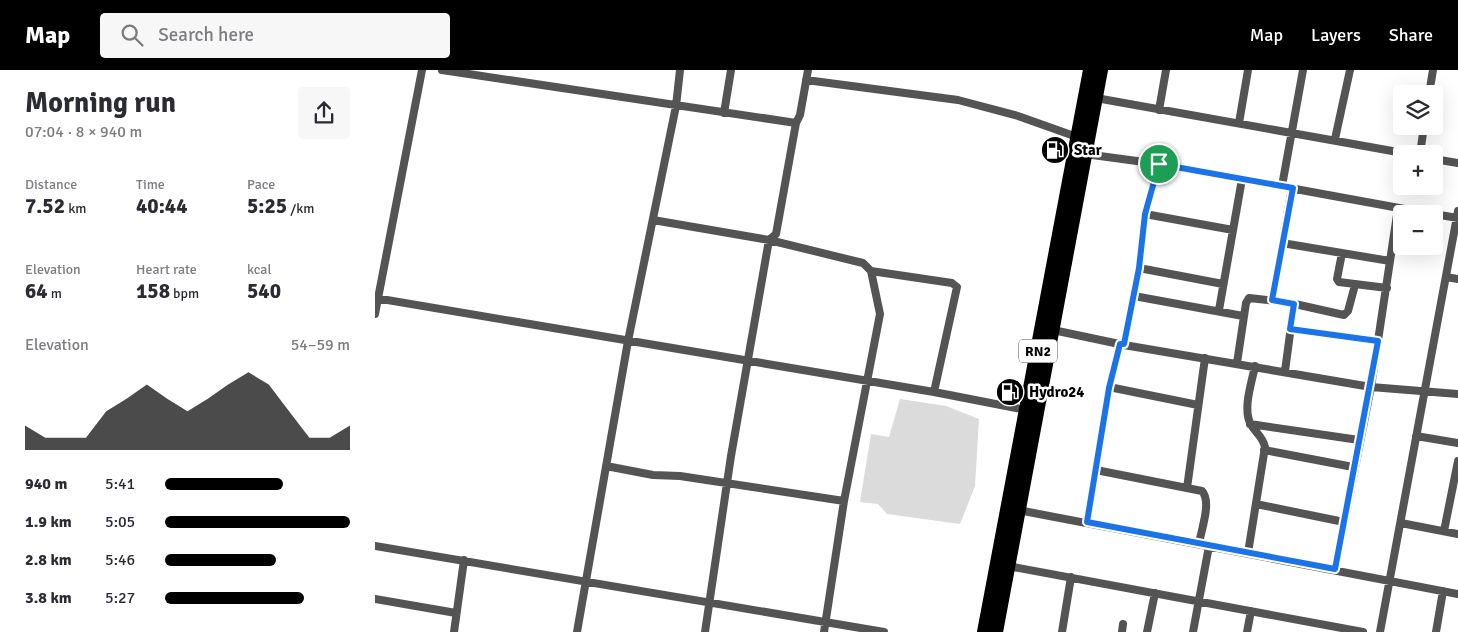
<!DOCTYPE html>
<html lang="en">
<head>
<meta charset="utf-8">
<style>
  body { margin:0; font-family:Signika,sans-serif; background:#f7f7f7; color:#2b2b33; height:100vh; display:flex; flex-direction:column; font-size:19px; white-space:nowrap }
  * { box-sizing:border-box; margin:0 }
  p { font-size:16px; color:#7c7c81 }
  .icon { flex:none; width:28px; height:28px; fill:none; stroke:currentColor; stroke-width:2; stroke-linecap:round; stroke-linejoin:round }
  .map { position:relative; flex:1; overflow:hidden }
  .sheet { display:flex; flex-direction:column; background:#fff; width:375px }
  .sheet>* { flex:none }
  .buttons { position:absolute; left:1018px; top:15px; display:grid; gap:10px }
  .buttons a { display:grid; place-items:center; width:50px; height:50px; border-radius:5px; background:#fff; box-shadow:0 5px 20px #0002; font-size:25px }
  .pin { position:absolute; display:grid; place-items:center; width:42px; height:42px; color:#fff; margin:-21px; border:2px solid #fff; border-radius:50%; box-shadow:0 1px 5px #0007 }
  .round { display:grid; place-items:center; flex:none; width:52px; height:52px; border-radius:5px; background:#f7f7f7 }
  .overview { display:flex; align-items:center; justify-content:space-between; height:85px; padding:0 25px }
  h1 { font-size:28px; font-weight:800; line-height:38px }
  .stats { display:grid; grid-template-columns:repeat(3,1fr); gap:8px; height:85px; padding:5px 25px }
  .stats div { display:grid; align-content:center }
  .stats b { font-size:21px; font-weight:800 }
  .stats small { font-size:14px; font-weight:400 }
  .stats p { font-size:14px }
  .chart { height:140px; padding:10px 25px }
  .chart p { display:flex; justify-content:space-between }
  .chart svg { width:100%; height:90px; margin-top:5px; fill:#000; opacity:.7 }
  ul { padding:0 25px; list-style:none; font-size:16px }
  li { display:grid; grid-template-columns:80px 60px 1fr; align-items:center; height:38px }
  li i { height:12px; border-radius:6px; background:#000 }
  header { display:flex; align-items:center; gap:30px; box-sizing:border-box; height:70px; padding:0 25px; background:#000; color:#fff }
  header strong { font-size:24px }
  nav { display:flex; gap:28px; margin-inline-start:auto; font-size:18px }
  .search { width:350px; height:45px; background:#f7f7f7; display:flex; align-items:center; gap:12px; box-sizing:border-box; padding:0 18px; border-radius:5px; color:#7c7c81; font-size:19px }
  main { display:flex; flex:1; min-height:0 }
  .map>svg:first-child { display:block }
  .green { fill:#dbdbdb }
  .lines { fill:none; stroke-linecap:round; stroke-linejoin:round }
  .street { stroke:#545454; stroke-width:8 }
  .highway { stroke:#000; stroke-width:14 }
  .route-casing { stroke:#fff; stroke-width:10 }
  .route { stroke:#1a73e8; stroke-width:6 }
  .labels { text-anchor:middle; dominant-baseline:central; stroke-width:5; stroke-linejoin:round; paint-order:stroke }
  .shield { fill:#fff; stroke:#4c4c4c; stroke-width:1 }
  .shield-label { font-size:14px; font-weight:bold; fill:#000 }
  .poi-label { font-size:15px; font-weight:bold; fill:#000; stroke:#fff; text-anchor:start }
</style>
</head>
<body>
<header>
<strong>Map</strong>
<div class="search"><svg class="icon" aria-label="search" viewBox="0 0 24 24"><circle cx="10" cy="10" r="6"/><path d="M15 15l6 6"/></svg>Search here</div>
<nav><a>Map</a><a>Layers</a><a>Share</a></nav>
</header>
<main>
<section class="sheet">
<div class="overview"><div><h1>Morning run</h1><p>07:04 · 8 × 940 m</p></div><a class="round"><svg class="icon" aria-label="share" viewBox="0 0 24 24"><path d="M12 15V3M7 8l5-5 5 5M5 13v7h14v-7"/></svg></a></div>
<div class="stats">
<div><p>Distance</p><b>7.52<small> km</small></b></div>
<div><p>Time</p><b>40:44</b></div>
<div><p>Pace</p><b>5:25<small> /km</small></b></div>
</div>
<div class="stats">
<div><p>Elevation</p><b>64<small> m</small></b></div>
<div><p>Heart rate</p><b>158<small> bpm</small></b></div>
<div><p>kcal</p><b>540</b></div>
</div>
<div class="chart"><p><span>Elevation</span>54–59 m</p>
<svg viewBox="0 0 160 44" preserveAspectRatio="none"><path d="M0 44V32L10 38L20 38L30 38L40 25L50 19L60 12L70 19L80 25L90 19L100 12L110 6L120 12L130 25L140 38L150 38L160 32V44z"/></svg>
</div>
<ul>
<li><b>940 m</b>5:41<i style="width:64%"></i></li>
<li><b>1.9 km</b>5:05<i style="width:100%"></i></li>
<li><b>2.8 km</b>5:46<i style="width:60%"></i></li>
<li><b>3.8 km</b>5:27<i style="width:75%"></i></li>
</ul>
</section>
<div class="map">
<svg width="1083" height="562" viewBox="0 0 1083 562">
  <rect width="100%" height="100%" fill="#fff"/>
  <path class="green" d="M525,329L571,336L604,349L600,416L585,454L512,444L503,434L485,432L496,364L514,367Z"/>
  <g class="lines">
    <path class="street" d="M67,0L421,53L425,45L433,0
      M431,10L583,30L643,46L702,67
      M1054,24L1058,0
      M721,28L1034,84
      M784,40L791,0
      M349,43L356,0
      M864,53L873,0
      M960,69L975,0
      M710,84L784,94L1057,144
      M1045,84L1049,56
      M1059,89L1083,93
      M907,116L928,0
      M770,144L858,160
      M1059,144L1083,148
      M278,150L394,170L488,193L496,201L505,244L469,431L449,562
      M907,173L1015,191
      M967,183L962,209L964,212L1012,218
      M764,198L848,214
      M496,201L577,213L582,217L559,322
      M1071,207L1083,209
      M759,226L868,246
      M0,228L559,322L651,340
      M897,230L917,118
      M844,240L867,109
      M0,244L47,0
      M915,259L1003,271
      M678,260L749,275L996,317L1083,324
      M749,275L764,198L770,144L784,94
      M862,293L871,233L874,228L911,232L969,245L973,241L980,215
      M910,301L919,234
      M734,317L823,335
      M875,354L984,370
      M1041,366L1083,373
      M889,380L978,397
      M231,396L278,405L305,406L469,431
      M721,400L827,421C837,432 826,460 824,474
      M812,418L830,288
      M881,434L969,452
      M643,440L1083,524
      M712,452L734,317L745,274
      M1026,453L1083,464
      M1069,461L1083,391
      M0,476L509,562
      M873,483L890,377C888,367 881,363 876,355C867,339 877,312 880,296
      M633,496L988,562
      M960,499L996,317L1023,138
      M0,529L81,543
      M79,562L89,490
      M202,562L253,271L301,36L305,0
      M330,562L356,386L394,170L401,164L421,53
      M687,562L696,507
      M747,562L748,554
      M772,562L780,523
      M818,562L834,476
      M872,562L876,541
      M1005,562L1083,141
      M1061,562L1068,521"/>
    <path class="highway" d="M609,562L715,0
      M621,562L726,0"/>
  </g>
  <g class="lines">
    <defs>
      <path id="route" d="M784,94L918,118L897,230L919,234L915,259L1003,271L960,499L712,452L734,318L745,274H749L764,198L770,144Z"/>
    </defs>
    <use href="#route" class="route-casing"/>
    <use href="#route" class="route"/>
  </g>
  <defs>
    <symbol id="fuel-disc" viewBox="-11 -11 22 22"><circle r="9.5" fill="#000" stroke="#fff"/><path d="M-5.5-6h7V0h2V4h1.3V-2.5L3-4.5l.8-.8L6-3V5H2.5V1h-1V6h-7ZM-4.2-4.7v3.2H.2V-4.7Z" fill="#fff"/></symbol>
  </defs>
  <g fill-rule="evenodd">
    <use href="#fuel-disc" x="664" y="64" width="32" height="32"/>
    <use href="#fuel-disc" x="619" y="306" width="32" height="32"/>
  </g>
  <g class="labels">
    <rect class="shield" x="644" y="269.5" width="38" height="23" rx="4"/>
    <g class="shield-label">
      <text x="663" y="281">RN2</text>
    </g>
    <g class="poi-label">
      <text x="699" y="80">Star</text>
      <text x="654" y="322">Hydro24</text>
    </g>
  </g>
</svg>
<div class="buttons">
<a><svg class="icon" aria-label="layers" viewBox="0 0 24 24"><path d="M12 4l9 5-9 5-9-5zM3 14l9 5 9-5"/></svg></a>
<a>+</a>
<a>−</a>
</div>
<div class="pin" style="left:784px;top:94px;background:#1e9e55"><svg class="icon" aria-label="arrive" viewBox="0 0 24 24"><path d="M6 21V4h12l-3 4 3 4H6"/></svg></div>
</div>
</main>
</body>
</html>
